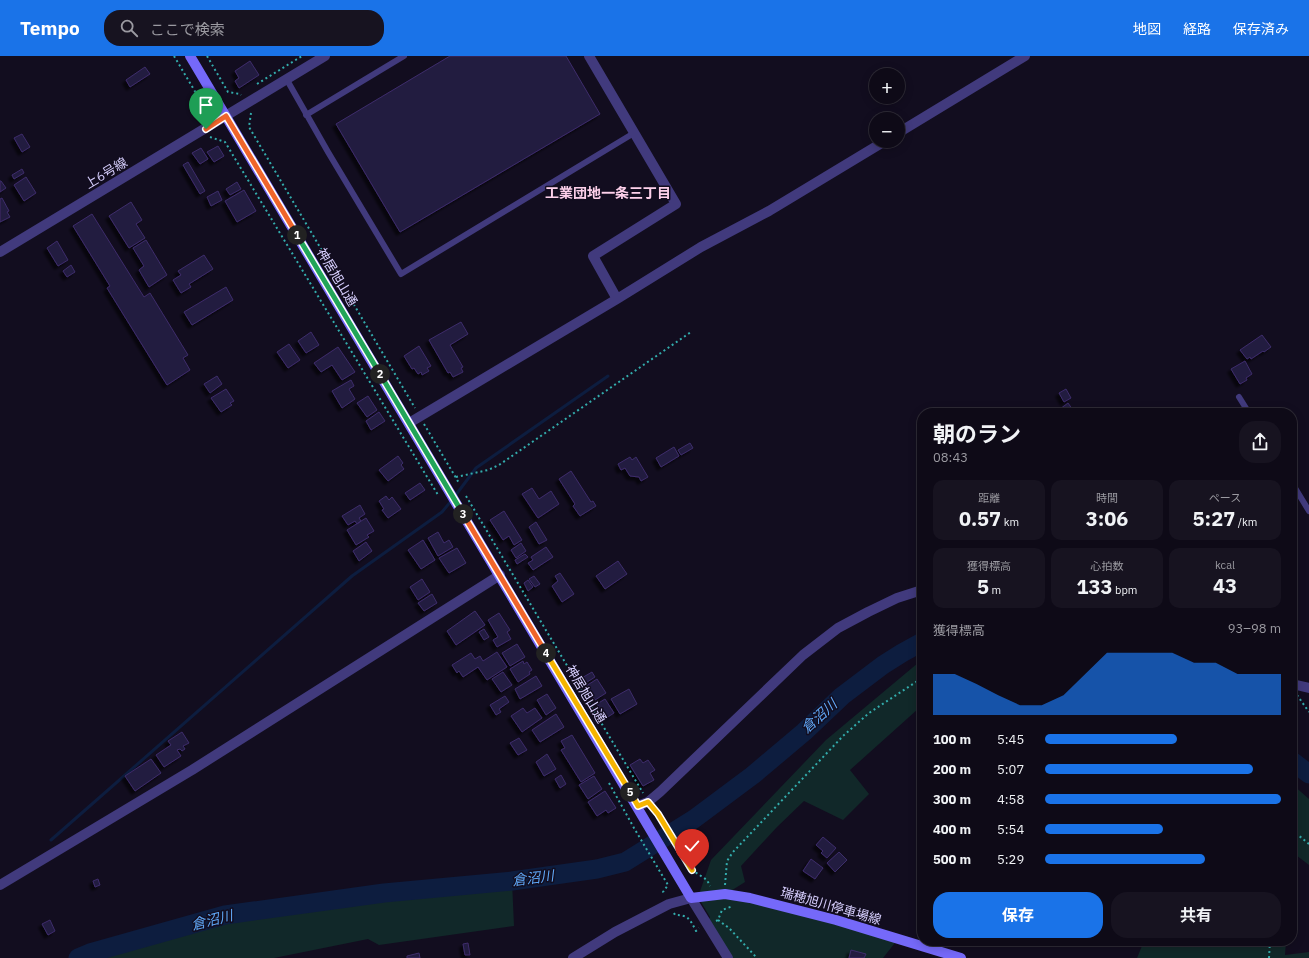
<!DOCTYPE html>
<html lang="ja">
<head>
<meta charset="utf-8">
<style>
  body { margin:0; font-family:"IBM Plex Sans","Noto Sans JP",sans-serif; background:#171320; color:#f1f3f6; height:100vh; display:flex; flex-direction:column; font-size:15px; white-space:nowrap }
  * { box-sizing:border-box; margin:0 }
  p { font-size:13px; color:#9b9aa1 }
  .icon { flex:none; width:22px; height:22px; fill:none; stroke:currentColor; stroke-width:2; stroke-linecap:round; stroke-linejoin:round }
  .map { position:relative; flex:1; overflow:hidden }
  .side { position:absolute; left:917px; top:352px; width:380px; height:538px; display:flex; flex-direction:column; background:#0e0a17; border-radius:16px; box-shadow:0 2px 10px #0003,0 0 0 1px #2e2b36 }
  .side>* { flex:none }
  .buttons { position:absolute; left:869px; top:12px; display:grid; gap:8px }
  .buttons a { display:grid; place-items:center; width:36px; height:36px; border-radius:50%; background:#0e0a17; box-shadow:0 2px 10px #0003,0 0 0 1px #2e2b36; font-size:20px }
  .pin { position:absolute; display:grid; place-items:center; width:34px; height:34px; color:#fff; margin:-41px -17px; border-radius:50% 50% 50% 0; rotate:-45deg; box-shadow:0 0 4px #0007 }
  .pin .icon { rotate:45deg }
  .km { position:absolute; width:20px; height:20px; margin:-10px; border-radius:50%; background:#222; color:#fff; font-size:11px; line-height:20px; text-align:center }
  .round { display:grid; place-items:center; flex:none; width:42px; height:42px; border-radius:16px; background:#171320 }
  .summary { display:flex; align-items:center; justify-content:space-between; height:68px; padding:0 16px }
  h1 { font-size:22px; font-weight:700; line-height:30px }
  .metrics { display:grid; grid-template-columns:repeat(3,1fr); gap:6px; height:68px; padding:4px 16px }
  .metrics div { display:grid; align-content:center; border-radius:10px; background:#171320; text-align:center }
  .metrics b { font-size:20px; font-weight:700 }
  .metrics small { font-size:11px; font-weight:400 }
  .metrics p { font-size:11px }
  .chart { height:112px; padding:8px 16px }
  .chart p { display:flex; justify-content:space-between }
  .chart svg { width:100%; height:72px; margin-top:4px; fill:#1a73e8; opacity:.7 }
  .cta { display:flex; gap:8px; margin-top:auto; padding:8px 16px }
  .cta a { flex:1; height:46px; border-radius:16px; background:#1a73e8; color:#fff; font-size:16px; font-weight:700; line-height:46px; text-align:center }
  .cta a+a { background:#171320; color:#f1f3f6 }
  ul { padding:0 16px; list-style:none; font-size:13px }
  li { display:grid; grid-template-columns:64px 48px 1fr; align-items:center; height:30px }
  li i { height:10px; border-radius:5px; background:#1a73e8 }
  header { display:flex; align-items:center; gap:24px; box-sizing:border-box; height:56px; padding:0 20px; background:#1a73e8; color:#fff }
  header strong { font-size:19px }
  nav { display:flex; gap:22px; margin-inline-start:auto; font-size:14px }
  .search { width:280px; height:36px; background:#171320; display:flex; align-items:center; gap:10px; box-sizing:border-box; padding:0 14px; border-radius:16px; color:#9b9aa1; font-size:15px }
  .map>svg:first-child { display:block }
  .green { fill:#112829 }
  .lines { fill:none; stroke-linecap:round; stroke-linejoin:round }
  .stream { stroke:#0d1d3f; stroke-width:3 }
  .river { stroke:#0d1d3f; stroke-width:19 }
  .building { fill:#241a40; stroke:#3d2d6b; filter:url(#shadow) }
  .path { stroke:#33acac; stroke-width:2; stroke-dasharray:2 3; stroke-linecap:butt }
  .service { stroke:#413a7d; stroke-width:6 }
  .minor { stroke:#413a7d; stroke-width:10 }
  .tertiary { stroke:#413a7d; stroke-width:10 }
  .secondary { stroke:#7569f9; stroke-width:10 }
  .split-1-casing { stroke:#fff; stroke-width:8 }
  .split-2-casing { stroke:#fff; stroke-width:8 }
  .split-3-casing { stroke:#fff; stroke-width:8 }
  .split-4-casing { stroke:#fff; stroke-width:8 }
  .split-5-casing { stroke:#fff; stroke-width:8 }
  .split-6-casing { stroke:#fff; stroke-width:8 }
  .split-1 { stroke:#f0652b; stroke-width:5 }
  .split-2 { stroke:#22a559; stroke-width:5 }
  .split-3 { stroke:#22a559; stroke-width:5 }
  .split-4 { stroke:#f0652b; stroke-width:5 }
  .split-5 { stroke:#f5b400; stroke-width:5 }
  .split-6 { stroke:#f5b400; stroke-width:5 }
  .labels { text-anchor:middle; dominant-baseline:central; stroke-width:3; stroke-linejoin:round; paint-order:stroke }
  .street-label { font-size:13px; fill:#d6cefd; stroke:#120d1f }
  .neighbourhood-label { font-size:14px; font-weight:bold; fill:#fdd0ea; stroke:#120d1f }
  .water-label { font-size:14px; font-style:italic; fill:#60a9f9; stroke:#120d1f }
</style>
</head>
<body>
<header>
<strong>Tempo</strong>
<div class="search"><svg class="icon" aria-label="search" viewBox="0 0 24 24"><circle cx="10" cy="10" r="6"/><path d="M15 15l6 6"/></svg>ここで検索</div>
<nav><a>地図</a><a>経路</a><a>保存済み</a></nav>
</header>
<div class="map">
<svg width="1309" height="902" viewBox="0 0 1309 902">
  <defs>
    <filter id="shadow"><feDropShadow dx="-3.5" dy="3.5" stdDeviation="1" flood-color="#0009"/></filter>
  </defs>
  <rect width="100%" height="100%" fill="#120d1f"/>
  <path class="green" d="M922,606V652L918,653L850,714L869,738L843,764L804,745L777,771L741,810L745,826L726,838L898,883L883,902H728L707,867L710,861L698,841L711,804L826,684L918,607Z
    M1292,728L1309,743V809L1292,796Z
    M512,825L514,870L379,889L368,883L274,902H78L90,897L225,859L384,837Z
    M1144,885H1286L1285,899L1309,896V902H1137Z"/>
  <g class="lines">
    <path class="stream" d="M455,440L476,412L608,320
      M51,784L352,520L442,456L452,444"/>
    <path class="river" d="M1292,705L1309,718
      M78,902L90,897L225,859L384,837L512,825L597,813L625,806L694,763L753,719L804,676L842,640L883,609L902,597L922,586"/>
  </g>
  <path class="building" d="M450,0H566L600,58L400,176L336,68Z
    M250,5L259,19L239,32L235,25L239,22L235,15Z
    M145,11L150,18L130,31L126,24Z
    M22,78L30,91L22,96L14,82Z
    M218,90L224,100L214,106L207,96Z
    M201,92L208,103L200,108L192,97Z
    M188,106L205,135L200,138L183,109Z
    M22,113L24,117L14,123L12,119Z
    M26,121L36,137L24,145L14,129Z
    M0,125H1L6,132L0,136Z
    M237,126L241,133L230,139L226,133Z
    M244,134L256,155L237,166L225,145Z
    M218,135L222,144L211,150L207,141Z
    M2,142L9,155L7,156L10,161L0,166V143Z
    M131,146L142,164L136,168L145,182L129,192L109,160Z
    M92,158L144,241L150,237L188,299L183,302L190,314L167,329L107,232L110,230L73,170Z
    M146,184L167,219L149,231L139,214L144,210L133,192Z
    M57,185L68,204L58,210L47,192Z
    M204,199L213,213L189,228L191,231L181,237L173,224L181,219L178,215Z
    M71,209L75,216L67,221L63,215Z
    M226,231L233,244L192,269L184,256Z
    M461,266L468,278L450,289L463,311L461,312L463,316L453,321L450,316L448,317L429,284Z
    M311,276L319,289L306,297L298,285Z
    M1262,279L1271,291L1264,296L1263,295L1251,303L1250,301L1247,303L1240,294Z
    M289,288L300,304L288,312L277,296Z
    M419,290L431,310L427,312L429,315L422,319L421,316L418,318L414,312L412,313L404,300Z
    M338,291L355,316L342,324L332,309L321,316L314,307Z
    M1245,305L1252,318L1246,322L1247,324L1240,328L1231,313Z
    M217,320L222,328L210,337L204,328Z
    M351,324L354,330L349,333L355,343L342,352L332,335Z
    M226,333L234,345L230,347L232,349L221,356L211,342Z
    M1066,333L1071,342L1064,346L1059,337Z
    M368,340L377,354L367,361L357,347Z
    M1068,347L1075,357H1063L1060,353Z
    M379,356L385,365L371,374L366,365Z
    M690,387L693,392L681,399L678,394Z
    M674,391L679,400L661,411L656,402Z
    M398,400L403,407L401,409L404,413L388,425L379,414Z
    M630,401L632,404L636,401L648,421L641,425L639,421L630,420L625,412L621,414L618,408Z
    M571,415L591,446L593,445L596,450L580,460L573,450L575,448L559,423Z
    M420,427L425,434L410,444L405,437Z
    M532,432L539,443L551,435L559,448L538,462L522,438Z
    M386,440L389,444L392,441L401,453L388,462L382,454L384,453L379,445Z
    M360,449L365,458L359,462L361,465L357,468L355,465L348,469L342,460Z
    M504,455L522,484L514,489L509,480L503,484L490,464Z
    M366,462L374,475L367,479L369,481L356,489L347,474Z
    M536,466L547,484L539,488L529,471Z
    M438,476L444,487L449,484L453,491L438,500L428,482Z
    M423,484L435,504L421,513L408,494Z
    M366,486L372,495L359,505L353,495Z
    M521,487L526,495L516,502L511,494Z
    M546,491L553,501L533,514L528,507L533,504L531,501Z
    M457,492L466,507L449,517L439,502Z
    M525,498L528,501L517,508L515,504Z
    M618,505L627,518L605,533L596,520Z
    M560,517L574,538L562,546L552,530L558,525L555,520Z
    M534,520L540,528L535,531L529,523Z
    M422,523L430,536L418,544L410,531Z
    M528,524L533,531L528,535L524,527Z
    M432,538L437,547L424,555L418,547Z
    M475,555L485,569L456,589L447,575Z
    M499,557L510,574L507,576L511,583L497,591L493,584L498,581L488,564Z
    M484,573L489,581L484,584L479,576Z
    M517,588L525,601L510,610L502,597Z
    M497,596L507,611L487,624L478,611L463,621L459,615L457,617L452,609L471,597L475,603L480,600L483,605Z
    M523,605L524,608L527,606L532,614L529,616L530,618L518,626L510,613Z
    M503,616L512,629L501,636L492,623Z
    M592,616L595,621L584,628L580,623Z
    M536,620L542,630L520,643L515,633Z
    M597,623L606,637L595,644L586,630Z
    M629,633L637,648L620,658L611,643Z
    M547,638L556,652L546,659L537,644Z
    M505,640L509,646L499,653L501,656L496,659L490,649Z
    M605,643L614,657L603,664L598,656L601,654L597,648Z
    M523,652L527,657L535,652L542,662L522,676L511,660Z
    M556,658L564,671L540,686L532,674Z
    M182,676L189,687L183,690L185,693L182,695L180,693L177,694L181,700L164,711L156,699L171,689L168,685Z
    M572,679L595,717L581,726L561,694L565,692L561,685Z
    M519,682L527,694L518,699L510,687Z
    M547,698L556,713L544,720L536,706Z
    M151,703L161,717L135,735L125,720Z
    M640,703L643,707L648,704L655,714L650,717L654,724L643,730L630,709Z
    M561,719L566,728L560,732L555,723Z
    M594,720L602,733L588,743L579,729Z
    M605,735L616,752L608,757L606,754L597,760L588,746Z
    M823,781L836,792L827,802L821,797L823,795L816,789Z
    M839,796L847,804L835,816L827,807Z
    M811,803L823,812L815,823L803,815Z
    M98,823L100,829L95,831L93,825Z
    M50,864L55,875L48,879L42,868Z
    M468,887L470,899H465L463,888Z
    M851,894L866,898L864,902H849Z
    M419,897L420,902H407V900Z"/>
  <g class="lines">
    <path class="path" d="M174,0L206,54L203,61
      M207,0L228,36L240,38L241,39
      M257,28L302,0
      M251,57L249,71L415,352
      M210,81L225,86L438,439
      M424,368L459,427
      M456,421L488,414L499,409L691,276
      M466,440L643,737
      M1297,639L1309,656
      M609,727L634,772L668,829L663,836L664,839
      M655,754L692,814L707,824L710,830
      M1292,774L1309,788
      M725,829L727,805L733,796L843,680L869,657L922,622
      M674,857L675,859C688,859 690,863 696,875L699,872
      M718,864L729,872L757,902
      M716,865L718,864L722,854L733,850
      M1269,902L1270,885"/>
    <path class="service" d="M287,24L328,96L401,218L634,77
      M306,59L404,0
      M1239,341L1249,357
      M1292,427L1309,455"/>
    <path class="minor" d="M589,0L676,148L593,200L617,243
      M898,77L1025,0
      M409,367L617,243L701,191L769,155L885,85
      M1292,628L1309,632
      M638,750L648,746L660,736L803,599L838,572L868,556L897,542L922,534
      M0,829L192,714L500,519"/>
    <path class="tertiary" d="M0,196L325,0
      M573,902L615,876L669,848L691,842L728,902"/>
    <path class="secondary" d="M190,0L691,842L725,838L750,842L836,864L961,902"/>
  </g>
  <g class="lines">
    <defs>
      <path id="split-1" d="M206,73L226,60L297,179"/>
      <path id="split-2" d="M297,179L380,318"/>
      <path id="split-3" d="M380,318L463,458"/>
      <path id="split-4" d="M463,458L546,597"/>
      <path id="split-5" d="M546,597L630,736"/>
      <path id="split-6" d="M630,736L638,750L648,746L658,758L692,814"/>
    </defs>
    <use href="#split-1" class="split-1-casing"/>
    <use href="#split-2" class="split-2-casing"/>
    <use href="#split-3" class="split-3-casing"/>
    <use href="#split-4" class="split-4-casing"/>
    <use href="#split-5" class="split-5-casing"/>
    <use href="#split-6" class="split-6-casing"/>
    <use href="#split-1" class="split-1"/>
    <use href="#split-2" class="split-2"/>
    <use href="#split-3" class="split-3"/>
    <use href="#split-4" class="split-4"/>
    <use href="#split-5" class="split-5"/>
    <use href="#split-6" class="split-6"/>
  </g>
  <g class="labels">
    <g class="street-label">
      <text transform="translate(106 117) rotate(-31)">上6号線</text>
      <text transform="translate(337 221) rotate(59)">神居旭山通</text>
      <text transform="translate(586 638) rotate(59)">神居旭山通</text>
      <text transform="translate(831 850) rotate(16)">瑞穂旭川停車場線</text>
    </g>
    <g class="neighbourhood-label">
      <text x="608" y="137">工業団地一条三丁目</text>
    </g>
    <g class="water-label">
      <text transform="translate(819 660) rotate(-42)">倉沼川</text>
      <text transform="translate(533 822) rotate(-7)">倉沼川</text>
      <text transform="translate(212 864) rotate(-14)">倉沼川</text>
    </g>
  </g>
</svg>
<div class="buttons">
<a>+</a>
<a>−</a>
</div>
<div class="pin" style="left:206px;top:73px;background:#1e9e55"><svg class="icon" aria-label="arrive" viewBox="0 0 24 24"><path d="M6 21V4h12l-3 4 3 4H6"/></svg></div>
<div class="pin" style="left:692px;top:814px;background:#d93025"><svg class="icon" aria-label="check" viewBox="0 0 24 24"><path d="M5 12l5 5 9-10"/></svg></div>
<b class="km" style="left:297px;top:179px">1</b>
<b class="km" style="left:380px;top:318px">2</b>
<b class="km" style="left:463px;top:458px">3</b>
<b class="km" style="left:546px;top:597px">4</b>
<b class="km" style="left:630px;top:736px">5</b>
<section class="side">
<div class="summary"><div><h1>朝のラン</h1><p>08:43</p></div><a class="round"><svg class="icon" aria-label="share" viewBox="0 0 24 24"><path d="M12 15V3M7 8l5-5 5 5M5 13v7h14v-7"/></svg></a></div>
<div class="metrics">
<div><p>距離</p><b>0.57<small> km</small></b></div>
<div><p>時間</p><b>3:06</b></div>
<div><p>ペース</p><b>5:27<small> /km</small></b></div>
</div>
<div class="metrics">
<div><p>獲得標高</p><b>5<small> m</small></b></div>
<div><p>心拍数</p><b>133<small> bpm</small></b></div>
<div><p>kcal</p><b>43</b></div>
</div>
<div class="chart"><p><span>獲得標高</span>93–98 m</p>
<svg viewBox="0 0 160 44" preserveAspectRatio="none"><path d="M0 44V19L10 19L20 25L30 32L40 38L50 38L60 32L70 19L80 6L90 6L100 6L110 6L120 12L130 12L140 19L150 19L160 19V44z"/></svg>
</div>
<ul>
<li><b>100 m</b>5:45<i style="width:56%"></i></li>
<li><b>200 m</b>5:07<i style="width:88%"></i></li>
<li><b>300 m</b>4:58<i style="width:100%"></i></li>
<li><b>400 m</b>5:54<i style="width:50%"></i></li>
<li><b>500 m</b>5:29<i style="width:68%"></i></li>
</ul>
<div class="cta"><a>保存</a><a>共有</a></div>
</section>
</div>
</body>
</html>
